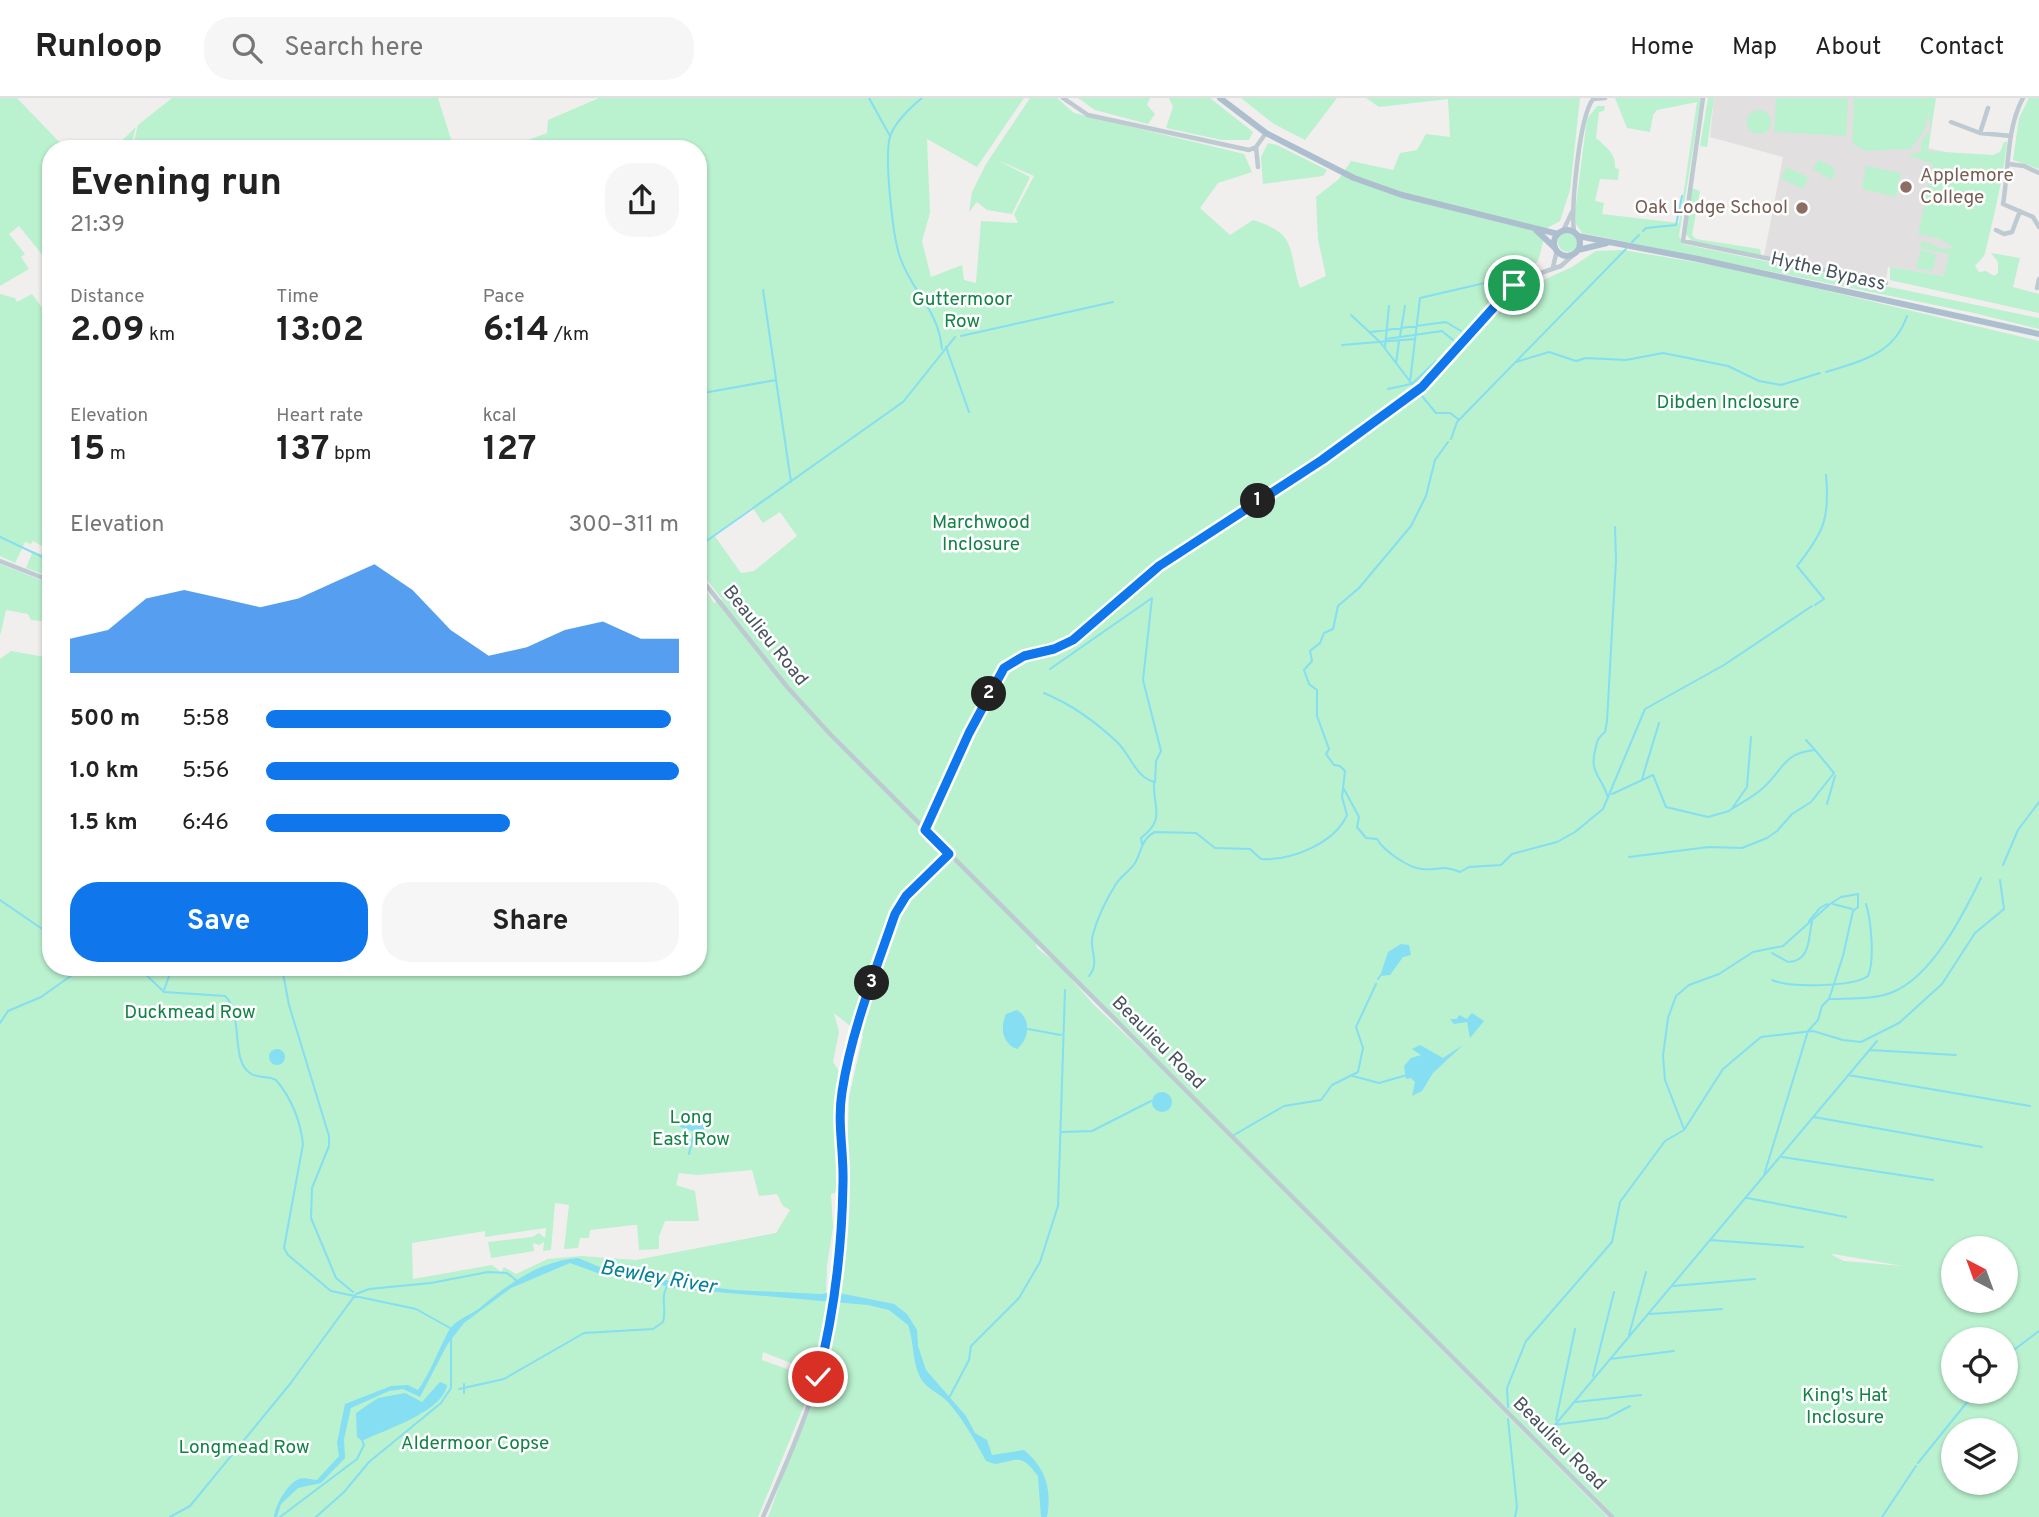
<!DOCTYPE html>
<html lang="en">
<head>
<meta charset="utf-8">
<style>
  body { margin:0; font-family:Overpass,sans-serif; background:#f6f6f6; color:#222; height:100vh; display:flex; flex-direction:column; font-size:26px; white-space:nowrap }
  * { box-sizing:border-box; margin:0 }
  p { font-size:23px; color:#767676 }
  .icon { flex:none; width:38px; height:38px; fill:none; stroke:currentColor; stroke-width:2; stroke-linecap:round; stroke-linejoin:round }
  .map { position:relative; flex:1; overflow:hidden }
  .side { position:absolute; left:42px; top:42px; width:665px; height:836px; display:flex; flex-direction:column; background:#fff; border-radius:28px; box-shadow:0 2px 5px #0004 }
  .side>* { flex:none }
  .needle { width:46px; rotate:319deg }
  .fabs { position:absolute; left:1941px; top:1138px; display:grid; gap:14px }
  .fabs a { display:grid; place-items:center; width:77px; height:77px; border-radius:50%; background:#fff; box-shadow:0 2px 5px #0004; font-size:35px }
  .pin { position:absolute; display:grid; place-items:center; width:60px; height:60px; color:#fff; margin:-30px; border:4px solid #fff; border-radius:50%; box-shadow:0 2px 7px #0007 }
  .km { position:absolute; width:35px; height:35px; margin:-18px; border-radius:50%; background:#222; color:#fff; font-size:19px; line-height:35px; text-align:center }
  .round { display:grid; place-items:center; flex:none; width:74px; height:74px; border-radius:28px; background:#f6f6f6 }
  .head { display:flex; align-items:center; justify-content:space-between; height:119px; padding:0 28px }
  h1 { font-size:38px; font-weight:700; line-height:52px }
  .stats { display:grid; grid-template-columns:repeat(3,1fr); gap:10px; height:119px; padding:7px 28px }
  .stats div { display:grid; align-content:center }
  .stats b { font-size:35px; font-weight:700 }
  .stats small { font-size:19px; font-weight:400 }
  .stats p { font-size:19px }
  .chart { height:196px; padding:14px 28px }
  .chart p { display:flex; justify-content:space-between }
  .chart svg { width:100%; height:126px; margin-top:7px; fill:#0f77eb; opacity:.7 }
  .cta { display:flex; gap:14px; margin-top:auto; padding:14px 28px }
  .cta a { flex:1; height:80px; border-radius:28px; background:#0f77eb; color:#fff; font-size:28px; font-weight:700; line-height:80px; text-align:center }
  .cta a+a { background:#f6f6f6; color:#222 }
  ul { padding:0 28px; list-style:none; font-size:23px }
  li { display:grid; grid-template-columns:112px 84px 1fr; align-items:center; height:52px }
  li i { height:18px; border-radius:9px; background:#0f77eb }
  header { display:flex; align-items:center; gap:42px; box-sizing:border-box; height:98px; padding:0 35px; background:#fff; border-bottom:2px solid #e0e0e0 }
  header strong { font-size:33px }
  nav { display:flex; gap:38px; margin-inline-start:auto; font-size:24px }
  .search { width:490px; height:63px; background:#f6f6f6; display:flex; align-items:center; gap:18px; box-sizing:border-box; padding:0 24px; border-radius:28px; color:#767676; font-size:26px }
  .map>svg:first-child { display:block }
  .education { fill:#e2dfe0 }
  .green { fill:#baf1ce; fill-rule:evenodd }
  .water { fill:#85def1 }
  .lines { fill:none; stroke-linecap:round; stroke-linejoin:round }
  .stream { stroke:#85def1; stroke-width:2 }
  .minor { stroke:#becad1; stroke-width:4.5 }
  .major { stroke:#adbfcf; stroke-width:6 }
  .route-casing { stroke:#fff; stroke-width:14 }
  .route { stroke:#0f77eb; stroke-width:9 }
  .education-dot { fill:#8d6e63; stroke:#fff; stroke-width:2.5 }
  .labels { text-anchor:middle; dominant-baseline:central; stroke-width:5; stroke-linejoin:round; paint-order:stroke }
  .education-label { font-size:19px; fill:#785e54; stroke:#fff; text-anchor:start }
  .street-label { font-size:19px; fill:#46535d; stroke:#fff }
  .park-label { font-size:19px; fill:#128346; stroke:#fff }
  .water-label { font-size:21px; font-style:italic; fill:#068099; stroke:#fff }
</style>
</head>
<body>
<header>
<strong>Runloop</strong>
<div class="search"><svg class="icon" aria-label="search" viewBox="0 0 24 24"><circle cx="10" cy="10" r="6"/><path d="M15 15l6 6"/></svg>Search here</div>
<nav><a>Home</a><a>Map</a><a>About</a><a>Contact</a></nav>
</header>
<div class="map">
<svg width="2039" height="1419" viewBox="0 0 2039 1419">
  <rect width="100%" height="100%" fill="#f1eeee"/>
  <path class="education" d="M1714,0H1935L1928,50L1985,63L1952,179L1888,169L1886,182L1764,158L1783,59L1710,39Z"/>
  <path class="green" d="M0,0H17L66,51H51V155L44,159L19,128L9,136L25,156L21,159L29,171L0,188Z
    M172,0H438L454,51H132L138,27Z
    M599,0H1024L977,69L927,41L930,115L922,143L931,179L962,167L964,182L976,185L981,123L1018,125L1014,116L1034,78L997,62L1030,79L1012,116L987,112L977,104L969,114L972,94L986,66L1030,0H1057L1074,15L1244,56L1252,74L1218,85L1200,110L1230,137L1253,122C1299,136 1287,151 1300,190L1326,178L1318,141L1316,99L1339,81L1351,63L1393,72L1400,55L1417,52L1426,36L1450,39L1448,1L1379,9L1366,0H1580L1570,92L1560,123L1547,130L1538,163L1507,188L1455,242L1431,275L1370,323L1373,327L1413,303L1417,295L1455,261L1487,220L1524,198H1516L1539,184L1572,169L1596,153L1623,152L1730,170L2039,243V1419H1614L1035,840L1037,850L1060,868L1094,907L1161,970L1608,1419H768L831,1246L846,1094L849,999L863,938L834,915L839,934L833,964L839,973L836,1052L839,1082L837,1094L831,1096L833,1129L827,1168L825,1226L813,1274L763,1254L762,1262L815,1281L758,1419H0V561L11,553L51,560V870H698V479L714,505L722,501L698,471V51H504L547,35L548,22ZM752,409L763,425L780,414L797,438L754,473L741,475L714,437ZM752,1072L759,1098L777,1096L783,1108L790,1112L776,1135L636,1162L581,1158L548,1161L516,1176L504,1169L501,1174L492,1167L413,1181L412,1145L479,1134L485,1133V1139L546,1130L545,1140L539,1135L532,1139L488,1144L491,1160L534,1153L533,1145L539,1147L544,1144L543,1153L551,1152L555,1105L569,1107L564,1151L578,1150L580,1140H589L590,1132L634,1127H637L639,1152L659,1151V1138L665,1123H699L695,1093L676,1087L679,1075L697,1077ZM1953,1150H2006V1202H1953ZM1832,1157L1833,1156L1903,1168L1844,1163ZM1953,1241H2006V1293H1953ZM1953,1332H2006V1384H1953Z
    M1078,0H1150L1147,7L1155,16L1148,26L1095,12Z
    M1169,0H1210L1253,34L1249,42H1222L1166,30L1173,9Z
    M1241,0H1337L1305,42L1274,26Z
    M1615,0H1701L1679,138L1683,146L2039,220V231L1974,215L1582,135L1576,126L1575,114L1587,21L1597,8H1605L1604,13L1599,14L1596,40C1607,50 1616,55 1615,70L1619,71L1618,82L1600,81L1595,103L1604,105L1602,116L1679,125L1697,4L1657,12L1653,17L1650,34L1627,30Z
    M1708,0H1714L1707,49L1700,48Z
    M1776,0H1848L1846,38L1774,34Z
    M1854,0H1936L1928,53L1993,57L2000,54L2004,44H2007C2003,81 1994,118 1985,155C1984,160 1978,164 1975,168L1979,174L1986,173L1994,178L1998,175V164L1991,155L2020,160L2013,189L2039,196V215L1890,182V169L1944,178L1949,156L1920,150L1922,143L1943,151L1954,150L1941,141L1918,136L1933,66L1908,57L1921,54V44L1930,33L1929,13L1923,35L1910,51L1867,53L1854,47L1852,41Z
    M2029,0H2039V71L2013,62L2019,20Z
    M1747 24a12 12 0 1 1 24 0a12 12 0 1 1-24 0Z
    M136,29L130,51H113Z
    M1268,45L1277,47L1327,72L1323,78L1263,86L1261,59Z
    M1818,62L1836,71L1832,82L1813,71Z
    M1866,68L1901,75L1896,99L1862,91Z
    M1787,69L1809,80L1802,91L1781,80Z
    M1691,90L1700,93L1692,137L1696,141L1760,151L1761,158L1692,143L1684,134Z
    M1558 144a10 10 0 1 1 20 0a10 10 0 1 1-20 0Z
    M1921,152L1937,157L1932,173L1916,170Z
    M0,196L15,200L17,204L32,196L43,211L48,208L51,211V453L33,443L31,446L25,444L15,465L0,458Z
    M33,453L48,459L51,454V479L26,470Z
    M0,466L51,486V524L31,522L28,516L6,512L0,538Z"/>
  <path class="water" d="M1401,846L1409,847L1411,857L1403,859L1390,877L1380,878L1388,854Z
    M1017,912C1032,921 1029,942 1017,951C1002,945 1000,930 1006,916Z
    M1472,915L1484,923L1470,940L1467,924L1454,926L1450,921H1457L1459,917L1467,921Z
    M1420,947L1443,960L1463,947L1433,975L1422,993L1412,998L1415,984L1411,980L1406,981L1404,968L1411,960L1421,957L1412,951Z
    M269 959a8 8 0 1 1 16 0a8 8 0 1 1-16 0Z
    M1152 1004a10 10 0 1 1 20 0a10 10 0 1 1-20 0Z
    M691,1012L703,1015L704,1033L701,1036L680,1029L681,1020Z
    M578,1160L607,1172L644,1176L677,1185L734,1192L821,1196L834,1194L894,1206L907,1216L917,1232L918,1248L926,1272L966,1318L975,1335L987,1342L992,1357L1024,1352C1046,1370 1052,1392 1047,1419H1041L1038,1378C1020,1355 1020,1362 995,1366L986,1363C976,1344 963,1321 948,1304C940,1295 927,1292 920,1279C912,1263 914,1243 908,1227L889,1212L868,1207L671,1190L639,1179L603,1177L570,1165L511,1190L464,1225L447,1247L420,1299L403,1291L389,1293L351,1310L344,1341L345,1360L321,1385L298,1390L281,1406L277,1419H274C275,1407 288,1385 299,1381C304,1379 312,1382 317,1382L339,1358L337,1345L345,1306L391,1288L408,1287L418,1292C430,1275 438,1253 448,1234C455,1221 472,1217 482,1208C510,1185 540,1163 578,1160Z
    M440,1284L447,1287C443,1314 384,1332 362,1343L357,1339L356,1315L378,1300L405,1295L422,1304Z"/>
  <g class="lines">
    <path class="stream" d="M869,0L890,38
      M922,0C911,9 897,22 891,36C883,53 893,140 900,159C912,195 938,210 942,251
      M1643,133L1646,130L1676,127L1682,98
      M1632,144L1639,137
      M763,192L776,281
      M1351,217L1380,244L1412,286L1436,263
      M1371,234L1446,224L1461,233
      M961,238L1113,204
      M1400,238L1405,208
      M1386,241L1442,233L1453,242
      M1342,247L1414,241
      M946,249L969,314
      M1385,249L1389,208
      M1516,264L1549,254L1576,263L1586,260L1626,262L1663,255L1728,268L1759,283L1781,287L1820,275
      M1396,265L1399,243
      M1826,274C1862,263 1894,256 1907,218
      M1410,284L1420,200L1502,181
      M1388,291L1411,286
      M1421,297L1436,315H1450L1458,321
      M698,304L703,295L776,282L791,384
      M1451,341L1457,324L1626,151
      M0,439L51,463
      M698,449L903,304L955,239
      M1815,507L1824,501L1797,468C1824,434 1830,420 1826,377
      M1044,595C1073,607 1095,623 1118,645C1131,658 1136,680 1155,684L1156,663L1161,653L1143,582L1152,500L1050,571
      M1806,642L1815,652
      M1642,681L1659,625
      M1344,691L1359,719L1357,729L1366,740L1377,741C1383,752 1408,770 1422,771C1438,773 1442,766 1460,774L1469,769L1501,767L1512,756L1557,744L1575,734L1603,711L1645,611L1724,567L1812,508
      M1612,696L1653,677L1666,709L1708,719L1729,713
      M1608,700C1603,680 1589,675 1595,653C1597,644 1597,640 1605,634L1607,623L1616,462L1615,429
      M1827,706L1835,678
      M1733,709L1747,689L1751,639
      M49,732L51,744
      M1142,746L1141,740C1166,721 1153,710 1154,685
      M1629,759L1709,749L1742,750L1767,740L1777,733L1792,716L1811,704L1834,675L1815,652C1783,655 1784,671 1763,690C1753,699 1741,705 1730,712
      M2003,767L2018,732L2039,704
      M0,802L51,837
      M1833,806L1852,811
      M1809,823L1820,810L1827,806
      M1772,855L1788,864C1811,863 1808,840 1812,824
      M139,870L164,894L225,898C244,916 230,962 250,975C257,981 268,977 276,982C292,1001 300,1021 303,1046L284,1150L288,1157L331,1193L416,1211L450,1230
      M282,870L289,907L329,1038V1048L312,1090L311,1120L336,1180L353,1194
      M1089,878C1101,863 1088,852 1093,836C1098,818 1106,802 1116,786C1121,778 1130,773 1135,765C1142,753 1141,741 1155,734L1196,735L1215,750L1250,751L1261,761C1290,763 1334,746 1347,717L1342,699L1345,673L1340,668L1334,667L1326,656L1329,651L1317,618V592L1309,586L1304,572L1312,563L1310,553L1320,545L1324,535L1333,531L1338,508L1359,490L1411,428L1426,398L1435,362L1448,344
      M1378,881L1380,878
      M1772,882C1790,890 1852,889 1868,878C1875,862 1871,822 1866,806
      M164,892L172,870
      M1829,901C1850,900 1874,902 1893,894C1933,877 1963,817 1981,780
      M0,925L8,913L41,899L82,870
      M1028,931L1061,937
      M1870,952L1956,957
      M1848,977L2030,1008
      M1353,978L1379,985L1407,977
      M1814,1019L1982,1049
      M1684,1031L1665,982L1663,958L1668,920L1676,898L1689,887L1719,876L1753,854L1783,848L1830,806L1841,799L1858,796V809L1853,813L1843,858L1829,901L1822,908L1818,922L1808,933L1764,1077
      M1062,1034L1092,1033L1151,1003
      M1234,1037L1284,1008L1321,1002L1332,987L1358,974L1363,950L1356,929L1376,886
      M689,1056L694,1035
      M1782,1059L1933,1082
      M1747,1100L1846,1119
      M1710,1142L1803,1149
      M1673,1188L1755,1181
      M1650,1216L1722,1211
      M1629,1237L1646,1174
      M2006,1258L2039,1233
      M1610,1261L1674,1253
      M1593,1278L1614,1194
      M464,1286V1295
      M459,1291L504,1281L584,1235L653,1231L663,1224C667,1212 660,1198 667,1189
      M950,1298L969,1262L971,1248L1019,1200L1040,1164L1058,1108L1065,892
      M1576,1304L1641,1297
      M1508,1309L1507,1290L1526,1243L1612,1144L1620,1104L1665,1043L1684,1032L1723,971L1761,939L1813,933L1843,942L1861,944L1899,925L1942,886L1975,835L2004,811L2000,782
      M1508,1321L1517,1409L1515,1419
      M1556,1322L1575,1231
      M1554,1327L1607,1320L1630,1308
      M1544,1340L1877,943
      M1918,1365L1976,1293
      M170,1419L190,1408L290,1286L356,1196L369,1191L431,1185L488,1174L507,1175L516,1182
      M280,1419L357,1361L364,1347L362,1342
      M316,1419L344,1394L369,1364L441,1305L451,1290V1238
      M1882,1419L1916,1368"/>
    <path class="minor" d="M1063,0L1088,17L1249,52L1256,49L1266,35
      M1703,0L1683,143L1886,185
      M2023,0C2006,31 2009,72 2003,106L2033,119L2039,129
      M1593,1L1605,0
      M1951,24L1980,35L2011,38
      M1980,35L1988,10
      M1256,49L1258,69
      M2009,66L2024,68L2039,75
      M1996,132L2004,136L2012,134L2020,113
      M1563,133L1572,114
      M1574,134C1571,109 1579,20 1593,1
      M1553,169L1557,152
      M2037,190L2039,181
      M0,463L51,483
      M698,477L788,590L830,636L1612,1419
      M925,732L990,593L1012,564L1054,551L1073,542L1159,468L1346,345L1422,289L1520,182L1561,168L1573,157
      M763,1419C783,1373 803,1328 818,1280C834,1228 838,1171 842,1117C845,1076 835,1035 841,995C850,934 875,874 895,816L906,798L949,756"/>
    <path class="major" d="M1220,0L1266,35L1354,80L1402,97L1558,136
      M1536,132L1555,150
      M1554 145a13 13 0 1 1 26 0a13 13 0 1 1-26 0Z
      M1578,138L1698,161L2039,236
      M1578,152L1607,145"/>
  </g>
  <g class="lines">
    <defs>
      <path id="route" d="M818,1279C834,1216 842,1149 843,1085C844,1054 837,1025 842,994C851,934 875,874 895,816L906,798L949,756L925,732L969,635L1004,570L1024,558L1054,551L1073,542L1159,468L1322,362L1422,289L1514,187"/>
    </defs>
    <use href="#route" class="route-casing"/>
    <use href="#route" class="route"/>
  </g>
  <g class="education-dot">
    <circle cx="1906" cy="89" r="7"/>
    <circle cx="1802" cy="110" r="7"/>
  </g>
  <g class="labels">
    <g class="education-label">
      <text x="1920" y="78">Applemore<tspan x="1920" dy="22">College</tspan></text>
      <text x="1788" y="110" text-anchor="end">Oak Lodge School</text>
    </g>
    <g class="street-label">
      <text transform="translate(1828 174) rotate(13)">Hythe Bypass</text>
      <text transform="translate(765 538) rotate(51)">Beaulieu Road</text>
      <text transform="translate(1158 945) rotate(45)">Beaulieu Road</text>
      <text transform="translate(1559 1346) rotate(45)">Beaulieu Road</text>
    </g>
    <g class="park-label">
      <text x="962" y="202">Guttermoor<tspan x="962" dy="22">Row</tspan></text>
      <text x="1728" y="305">Dibden Inclosure</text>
      <text x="981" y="425">Marchwood<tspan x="981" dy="22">Inclosure</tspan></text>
      <text x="190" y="915">Duckmead Row</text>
      <text x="691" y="1020">Long<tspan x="691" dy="22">East Row</tspan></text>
      <text x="1845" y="1298">King's Hat<tspan x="1845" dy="22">Inclosure</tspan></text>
      <text x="475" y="1346">Aldermoor Copse</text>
      <text x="244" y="1350">Longmead Row</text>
    </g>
    <g class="water-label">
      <text transform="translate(658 1180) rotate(10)">Bewley River</text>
    </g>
  </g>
</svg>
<div class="fabs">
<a><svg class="needle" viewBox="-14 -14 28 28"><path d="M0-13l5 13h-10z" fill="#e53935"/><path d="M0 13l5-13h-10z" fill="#767676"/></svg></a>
<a><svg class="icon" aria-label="locate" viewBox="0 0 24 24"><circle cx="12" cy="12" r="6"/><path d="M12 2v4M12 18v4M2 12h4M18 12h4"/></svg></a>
<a><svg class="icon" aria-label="layers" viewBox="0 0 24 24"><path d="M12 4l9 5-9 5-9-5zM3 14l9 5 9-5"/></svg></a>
</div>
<div class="pin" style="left:1514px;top:187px;background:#1e9e55"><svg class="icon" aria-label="arrive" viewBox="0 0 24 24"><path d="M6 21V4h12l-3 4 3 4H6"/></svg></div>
<div class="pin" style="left:818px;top:1279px;background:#d93025"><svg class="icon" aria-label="check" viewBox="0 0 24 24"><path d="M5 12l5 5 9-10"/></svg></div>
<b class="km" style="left:1258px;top:403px">1</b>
<b class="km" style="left:989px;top:596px">2</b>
<b class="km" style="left:872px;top:885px">3</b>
<section class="side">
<div class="head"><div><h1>Evening run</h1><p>21:39</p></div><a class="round"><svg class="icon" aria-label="share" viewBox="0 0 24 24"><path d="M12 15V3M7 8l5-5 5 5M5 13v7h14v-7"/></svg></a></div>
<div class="stats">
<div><p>Distance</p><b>2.09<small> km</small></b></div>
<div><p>Time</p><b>13:02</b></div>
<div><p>Pace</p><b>6:14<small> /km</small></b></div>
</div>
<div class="stats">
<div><p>Elevation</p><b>15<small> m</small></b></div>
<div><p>Heart rate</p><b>137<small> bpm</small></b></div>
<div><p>kcal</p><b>127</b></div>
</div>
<div class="chart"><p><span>Elevation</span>300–311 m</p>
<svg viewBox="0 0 160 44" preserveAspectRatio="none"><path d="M0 44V32L10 29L20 18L30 15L40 18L50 21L60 18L70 12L80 6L90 15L100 29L110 38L120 35L130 29L140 26L150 32L160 32V44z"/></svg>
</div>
<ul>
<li><b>500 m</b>5:58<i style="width:98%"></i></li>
<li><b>1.0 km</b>5:56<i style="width:100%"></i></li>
<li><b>1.5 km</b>6:46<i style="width:59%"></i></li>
</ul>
<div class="cta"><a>Save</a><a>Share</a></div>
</section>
</div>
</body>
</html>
